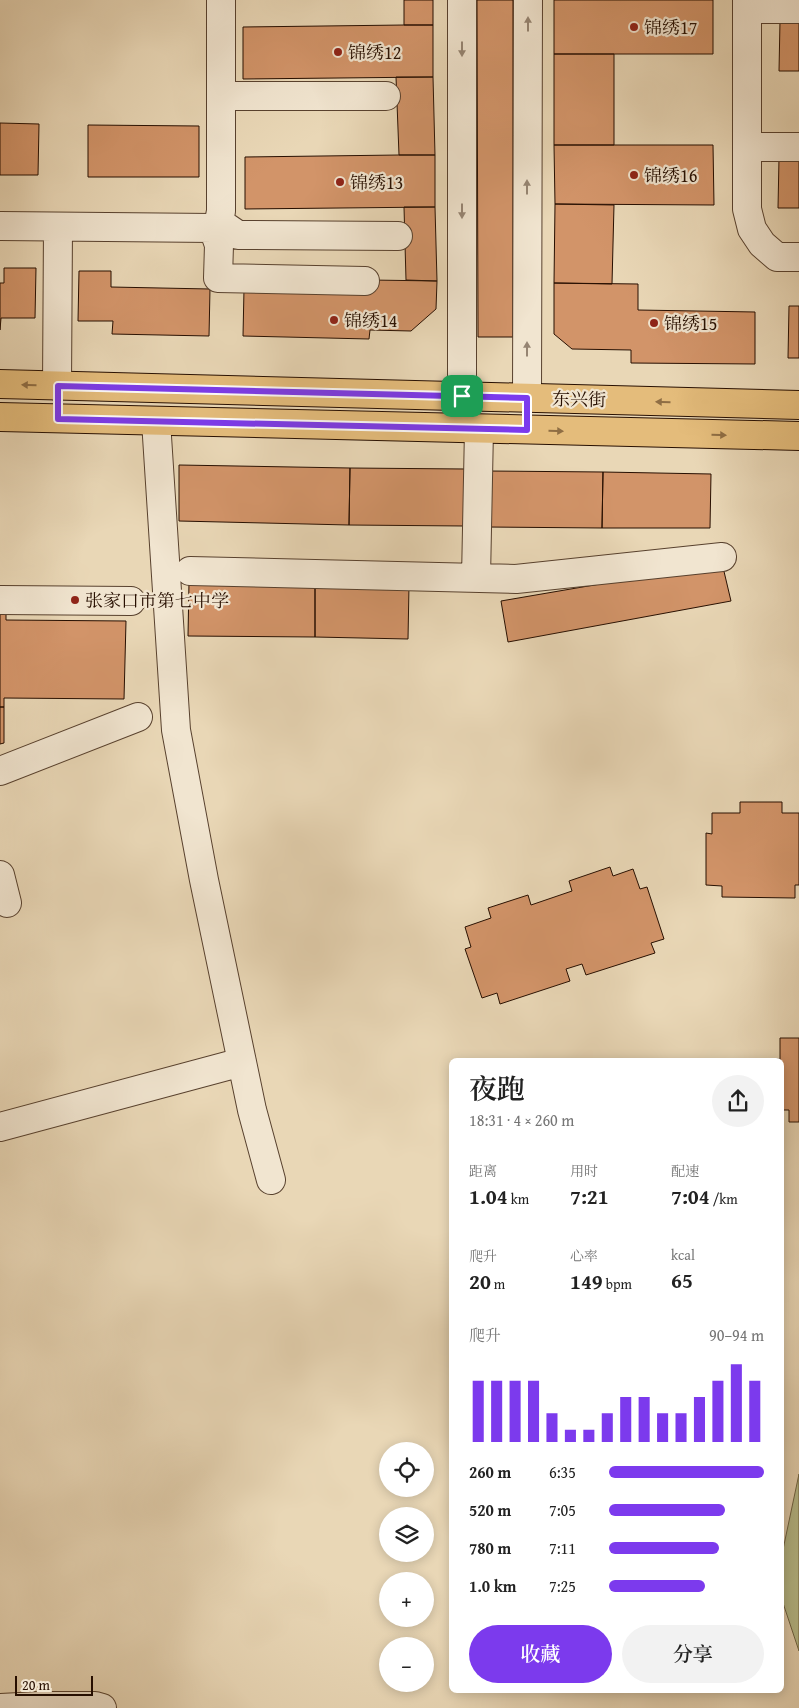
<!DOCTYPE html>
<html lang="zh">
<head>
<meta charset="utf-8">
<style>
  body { margin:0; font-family:"Gentium Book Plus","Noto Serif SC",serif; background:#f2f2f2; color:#222; height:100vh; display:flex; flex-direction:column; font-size:19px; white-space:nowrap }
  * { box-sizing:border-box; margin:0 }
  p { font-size:16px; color:#767676 }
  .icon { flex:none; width:28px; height:28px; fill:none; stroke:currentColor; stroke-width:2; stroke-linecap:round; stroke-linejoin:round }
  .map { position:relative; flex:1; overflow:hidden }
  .panel { position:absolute; left:449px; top:1058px; width:335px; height:635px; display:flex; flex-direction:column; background:#fff; border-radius:8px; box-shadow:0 2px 12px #0003 }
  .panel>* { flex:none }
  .fabs { position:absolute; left:379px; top:1442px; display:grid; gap:10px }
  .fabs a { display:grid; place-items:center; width:55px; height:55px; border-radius:50%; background:#fff; box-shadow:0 2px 12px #0003; font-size:25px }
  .scale { position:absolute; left:15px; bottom:12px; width:78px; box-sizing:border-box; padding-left:5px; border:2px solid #270f01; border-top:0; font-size:14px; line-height:18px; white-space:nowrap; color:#270f01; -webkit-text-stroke:4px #f1e5d0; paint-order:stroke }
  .pin { position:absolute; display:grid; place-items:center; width:42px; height:42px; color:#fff; margin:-21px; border-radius:10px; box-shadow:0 2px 8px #0006 }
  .round { display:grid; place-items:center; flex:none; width:52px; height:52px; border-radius:26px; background:#f2f2f2 }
  .overview { display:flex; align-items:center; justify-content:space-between; height:85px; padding:0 20px }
  h1 { font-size:28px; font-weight:600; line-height:38px }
  .metrics { display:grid; grid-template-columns:repeat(3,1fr); gap:8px; height:85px; padding:5px 20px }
  .metrics div { display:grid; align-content:center }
  .metrics b { font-size:21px; font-weight:600 }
  .metrics small { font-size:14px; font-weight:400 }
  .metrics p { font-size:14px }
  .chart { height:140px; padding:10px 20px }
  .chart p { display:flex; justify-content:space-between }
  .chart svg { width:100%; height:90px; margin-top:5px; stroke:#7c3aed; stroke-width:6 }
  .button { display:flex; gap:10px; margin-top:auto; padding:10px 20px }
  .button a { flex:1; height:58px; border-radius:30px; background:#7c3aed; color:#fff; font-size:20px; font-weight:600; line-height:58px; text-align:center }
  .button a+a { background:#f2f2f2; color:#222 }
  ul { padding:0 20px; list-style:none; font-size:16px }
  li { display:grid; grid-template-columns:80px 60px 1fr; align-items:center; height:38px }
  li i { height:12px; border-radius:6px; background:#7c3aed }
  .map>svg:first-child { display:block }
  .green { fill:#b8be8d; stroke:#706647 }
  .building { fill:#d29469; stroke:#270f01 }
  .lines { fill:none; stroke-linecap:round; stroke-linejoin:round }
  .minor-casing { stroke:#58412e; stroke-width:30 }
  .major-casing { stroke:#270f01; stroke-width:30 }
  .minor { stroke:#f1e5d0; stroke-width:28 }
  .major { stroke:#e4bc7b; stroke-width:28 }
  .oneway { fill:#968573 }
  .oneway2 { fill:#8f6e44 }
  .route-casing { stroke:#fff; stroke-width:10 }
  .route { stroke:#7c3aed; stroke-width:6 }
  .poi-dot { fill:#8f2418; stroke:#f1e5d0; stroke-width:2 }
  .labels { text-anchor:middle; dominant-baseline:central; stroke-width:4.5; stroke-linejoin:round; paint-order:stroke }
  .poi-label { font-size:18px; fill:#270f01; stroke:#f1e5d0; text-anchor:start }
  .street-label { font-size:18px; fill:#270f01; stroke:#f1e5d0 }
</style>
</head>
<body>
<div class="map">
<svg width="799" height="1708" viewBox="0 0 799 1708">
  <rect width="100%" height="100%" fill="#e9d7b6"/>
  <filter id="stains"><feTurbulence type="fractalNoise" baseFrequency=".004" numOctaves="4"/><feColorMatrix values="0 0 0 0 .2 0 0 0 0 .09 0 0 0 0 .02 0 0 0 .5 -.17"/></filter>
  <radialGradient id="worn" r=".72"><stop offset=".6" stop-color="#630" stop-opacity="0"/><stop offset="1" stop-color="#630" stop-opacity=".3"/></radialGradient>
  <path class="green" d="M799,1474V1651L781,1597V1559Z"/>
  <path class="building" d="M404,0H433V25H404Z
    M477,0H513V337H478Z
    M554,0H713V54H554Z
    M780,21H799V71H779Z
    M404,25H433V77L243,79V27Z
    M554,54H614V145H554Z
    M396,77H433L435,155H399Z
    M0,123L39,124L38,175H0Z
    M88,125L199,126V177H88Z
    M554,145H713L714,205L555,204Z
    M399,155H435V207L245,209V157Z
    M779,158L799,159V208H778Z
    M555,204L614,205L612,284L554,283Z
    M404,207H435L437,281L406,280Z
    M4,268H36L35,318H1L0,330V283H4Z
    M79,271H111V287L210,289L209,336L112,334L113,321H78Z
    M371,280L437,281L436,309L411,331L370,330L369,339L243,336L244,289Z
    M554,283L638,284V310L755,312V364L631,363V350L572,349L554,334Z
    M789,306H799V358H788Z
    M179,465L350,468L349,525L179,521Z
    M350,468L465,469L464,526L349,525Z
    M488,471L603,472L602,528L487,527Z
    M603,472L711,474L710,528H602Z
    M722,563L731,601L508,642L501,601Z
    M189,582L315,584V637L188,636Z
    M315,584L409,585L408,639L315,637Z
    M0,611H6V620L126,621L124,699L4,698V707H0Z
    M0,707H4V743L0,744Z
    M740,802H782V813H799V885H795V898L722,897V886L706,885V833L712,834V813H740Z
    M610,867L613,876L633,869L640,889L647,887L664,939L651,943L655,953L586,975L582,964L566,969L570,981L500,1004L497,993L482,998L465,949L471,947L465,927L491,918L488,908L528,895L531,905L572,891L569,881Z
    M780,1038H799V1122H789V1110H781V1060H773V1059H780Z"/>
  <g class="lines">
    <defs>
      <path id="minor" d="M462,0V396
        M747,0V209L752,229L762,244L777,257H799
        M747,9H799
        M221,96H386
        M747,147H799
        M219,222L238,235L398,236
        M0,226L213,228L219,222L221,211V0
        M213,228L219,245L218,278L365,281
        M57,386L58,227
        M527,398L528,0
        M156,421L176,730L204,880L252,1110L271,1180
        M190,571L516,579L722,557
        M476,578L479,429
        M0,600L131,601
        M0,771L138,717
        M0,875L7,903
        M0,1127L242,1062
        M0,1708L39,1706H95L102,1708"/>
      <path id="major" d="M0,384L799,405
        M0,417L799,436"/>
    </defs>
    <use href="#minor" class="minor-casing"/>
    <use href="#major" class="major-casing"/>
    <use href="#minor" class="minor"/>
    <use href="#major" class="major"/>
  </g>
  <defs><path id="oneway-solid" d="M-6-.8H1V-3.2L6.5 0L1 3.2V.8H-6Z" transform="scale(1.25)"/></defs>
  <g class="oneway">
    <use href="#oneway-solid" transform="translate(528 24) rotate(-90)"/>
    <use href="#oneway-solid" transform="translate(462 49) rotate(90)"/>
    <use href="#oneway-solid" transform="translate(527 187) rotate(-90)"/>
    <use href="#oneway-solid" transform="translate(462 211) rotate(90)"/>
    <use href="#oneway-solid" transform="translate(527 349) rotate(-90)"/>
  </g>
  <g class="oneway2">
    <use href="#oneway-solid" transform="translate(29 385) rotate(-178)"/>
    <use href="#oneway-solid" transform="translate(663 402) rotate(-179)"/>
    <use href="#oneway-solid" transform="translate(556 431) rotate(1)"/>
    <use href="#oneway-solid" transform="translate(719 435) rotate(1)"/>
  </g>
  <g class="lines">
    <defs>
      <path id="route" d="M58,386L527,398V430L58,419Z"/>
    </defs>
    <use href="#route" class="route-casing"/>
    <use href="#route" class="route"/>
  </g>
  <g class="poi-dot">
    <circle cx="634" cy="27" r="5"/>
    <circle cx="338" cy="52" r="5"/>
    <circle cx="634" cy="175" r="5"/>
    <circle cx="340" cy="182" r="5"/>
    <circle cx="334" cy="320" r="5"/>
    <circle cx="654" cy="323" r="5"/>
    <circle cx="75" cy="600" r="5"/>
  </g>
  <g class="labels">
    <g class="poi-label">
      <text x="644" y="27">锦绣17</text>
      <text x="348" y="52">锦绣12</text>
      <text x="644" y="175">锦绣16</text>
      <text x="350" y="182">锦绣13</text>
      <text x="344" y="320">锦绣14</text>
      <text x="664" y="323">锦绣15</text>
      <text x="85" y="600">张家口市第七中学</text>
    </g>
    <g class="street-label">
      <text transform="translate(579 399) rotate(1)">东兴街</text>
    </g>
  </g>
  <rect width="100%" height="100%" filter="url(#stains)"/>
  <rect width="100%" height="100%" fill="url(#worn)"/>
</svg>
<div class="fabs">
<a><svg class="icon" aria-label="locate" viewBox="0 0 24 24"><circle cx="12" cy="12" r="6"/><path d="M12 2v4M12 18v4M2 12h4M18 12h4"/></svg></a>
<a><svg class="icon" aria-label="layers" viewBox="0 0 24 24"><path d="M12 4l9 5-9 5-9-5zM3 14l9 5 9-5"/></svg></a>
<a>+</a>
<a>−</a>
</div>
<div class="scale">20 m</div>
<div class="pin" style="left:462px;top:396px;background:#1e9e55"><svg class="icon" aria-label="arrive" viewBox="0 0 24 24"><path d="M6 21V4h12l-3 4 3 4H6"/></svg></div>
<section class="panel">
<div class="overview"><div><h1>夜跑</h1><p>18:31 · 4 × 260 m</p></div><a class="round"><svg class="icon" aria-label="share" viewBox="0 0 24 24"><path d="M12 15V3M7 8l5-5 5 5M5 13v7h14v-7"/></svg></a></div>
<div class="metrics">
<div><p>距离</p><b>1.04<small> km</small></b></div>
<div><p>用时</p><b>7:21</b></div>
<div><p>配速</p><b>7:04<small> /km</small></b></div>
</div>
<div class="metrics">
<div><p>爬升</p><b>20<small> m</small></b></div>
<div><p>心率</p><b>149<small> bpm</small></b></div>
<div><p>kcal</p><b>65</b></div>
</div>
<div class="chart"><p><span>爬升</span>90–94 m</p>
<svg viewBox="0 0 160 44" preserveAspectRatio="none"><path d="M5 44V14M15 44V14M25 44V14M35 44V14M45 44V30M55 44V38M65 44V38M75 44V30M85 44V22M95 44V22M105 44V30M115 44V30M125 44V22M135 44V14M145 44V6M155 44V14"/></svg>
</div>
<ul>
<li><b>260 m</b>6:35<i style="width:100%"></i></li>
<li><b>520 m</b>7:05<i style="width:75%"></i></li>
<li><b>780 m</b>7:11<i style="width:71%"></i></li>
<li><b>1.0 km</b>7:25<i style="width:62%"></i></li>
</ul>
<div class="button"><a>收藏</a><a>分享</a></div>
</section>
</div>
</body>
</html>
